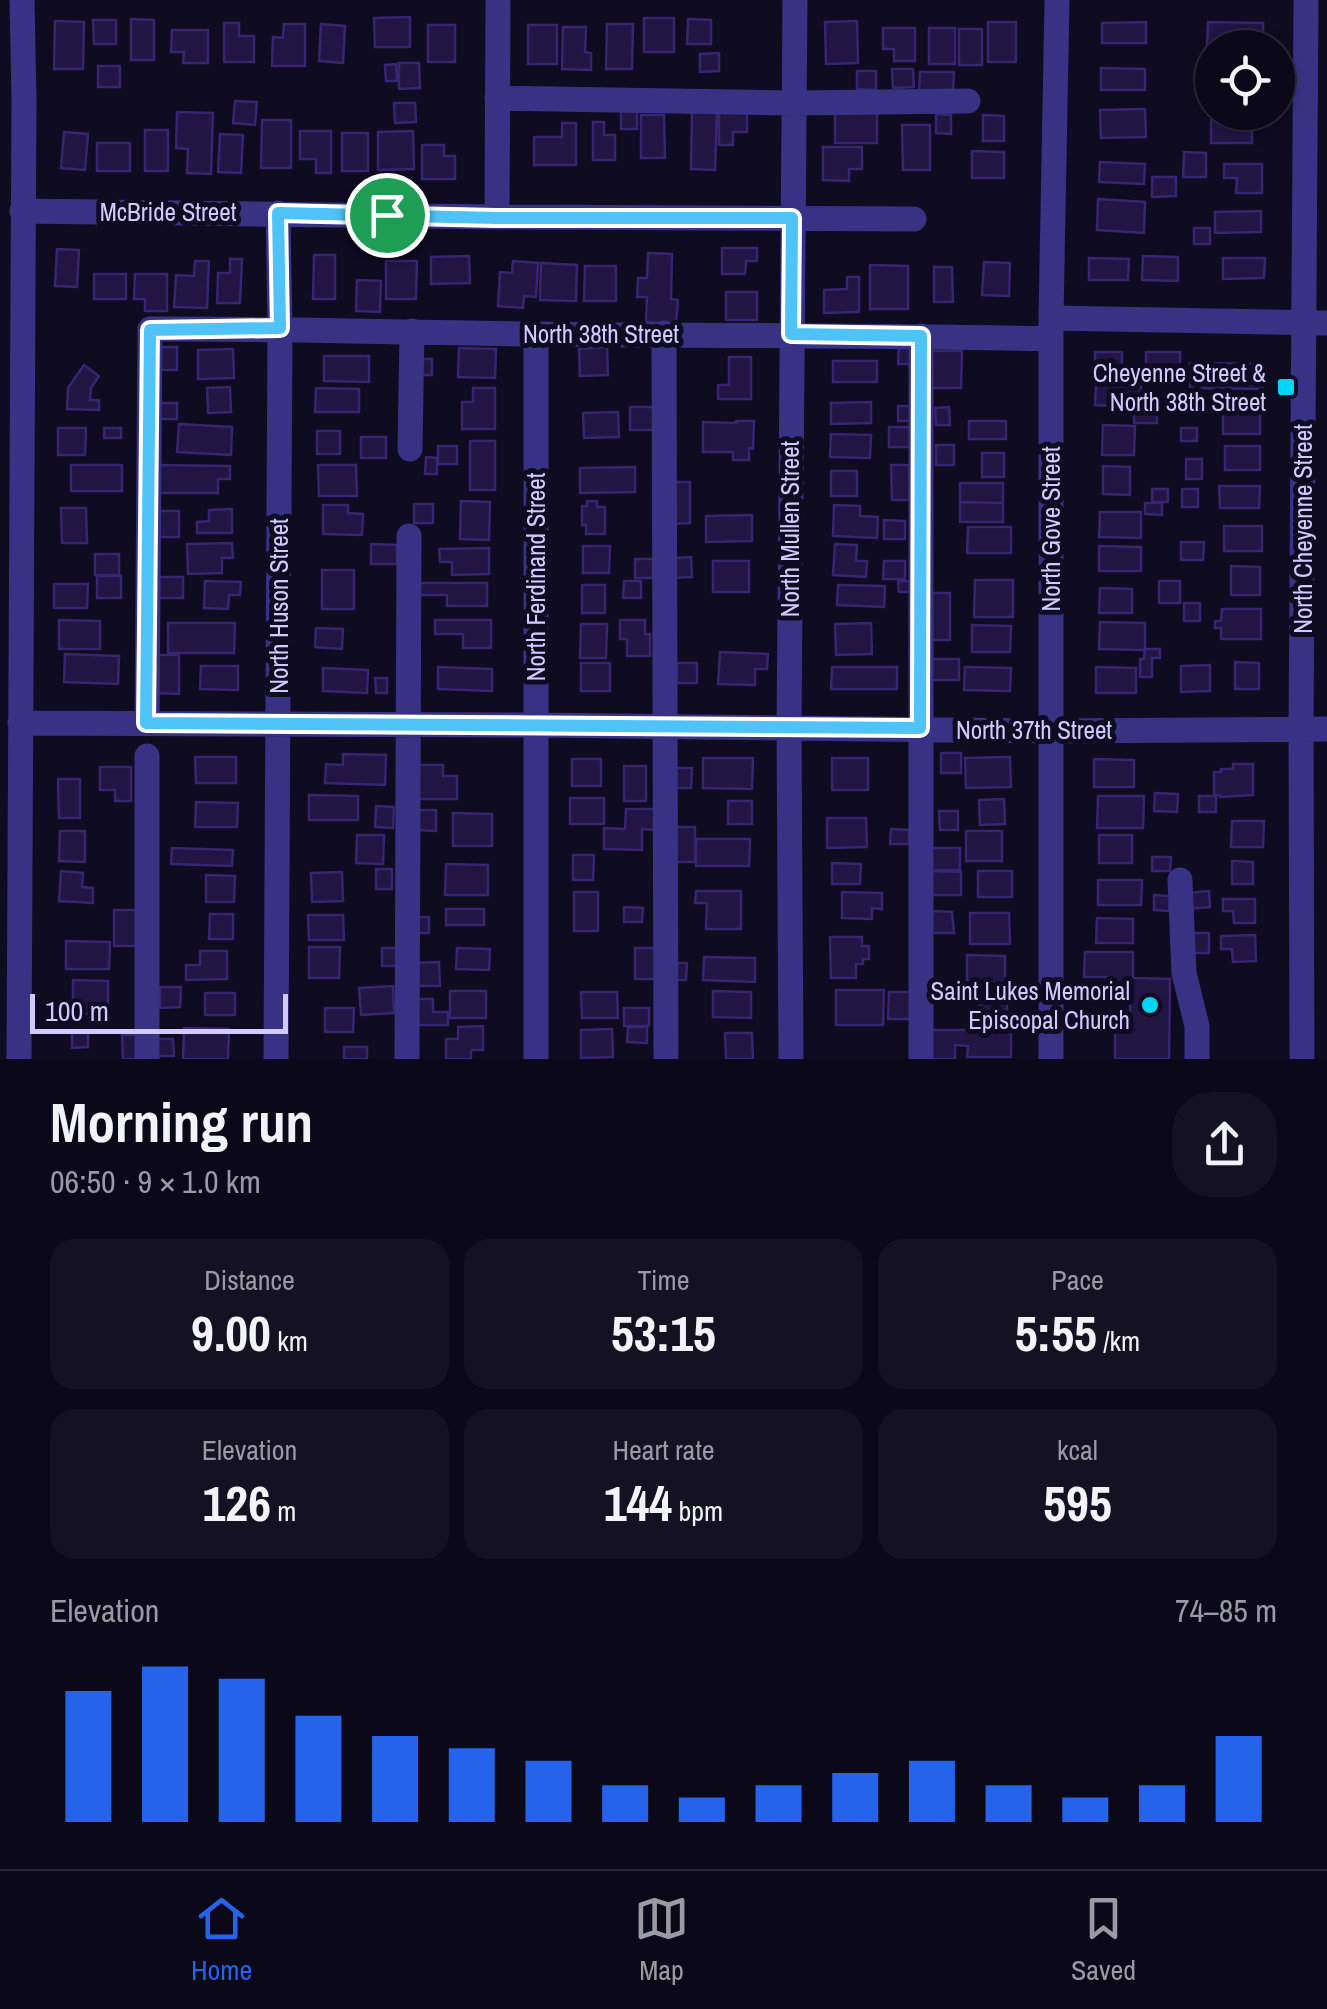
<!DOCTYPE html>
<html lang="en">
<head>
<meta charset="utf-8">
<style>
  body { margin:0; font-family:"Archivo Narrow",sans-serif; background:#141122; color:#f1f3f6; height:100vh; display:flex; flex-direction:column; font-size:38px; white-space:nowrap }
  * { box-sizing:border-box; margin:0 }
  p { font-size:32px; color:#9a9aa2 }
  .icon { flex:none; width:55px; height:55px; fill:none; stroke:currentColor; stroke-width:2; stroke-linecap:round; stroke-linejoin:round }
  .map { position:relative; height:1059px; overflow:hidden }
  .sheet { display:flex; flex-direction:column; background:#0b0819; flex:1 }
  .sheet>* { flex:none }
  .tools { position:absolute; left:1195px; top:30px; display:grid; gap:20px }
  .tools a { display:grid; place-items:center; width:100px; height:100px; border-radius:50%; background:#0b0819; box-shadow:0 5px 15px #0003,0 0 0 2px #2b2938; font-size:50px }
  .scale { position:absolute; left:30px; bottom:25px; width:258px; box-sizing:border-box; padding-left:10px; border:5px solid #d2caff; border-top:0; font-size:28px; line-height:35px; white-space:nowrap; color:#d2caff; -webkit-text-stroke:8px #0f0b21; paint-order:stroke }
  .pin { position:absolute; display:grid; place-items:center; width:85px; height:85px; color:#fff; margin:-42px; border:5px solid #fff; border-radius:50%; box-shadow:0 2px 10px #0007 }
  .round { display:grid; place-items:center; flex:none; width:105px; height:105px; border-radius:40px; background:#141122 }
  .head { display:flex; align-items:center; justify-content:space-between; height:170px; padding:0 50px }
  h1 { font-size:55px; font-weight:800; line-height:75px }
  .stats { display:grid; grid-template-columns:repeat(3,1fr); gap:15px; height:170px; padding:10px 50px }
  .stats div { display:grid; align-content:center; border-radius:25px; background:#141122; text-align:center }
  .stats b { font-size:50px; font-weight:800 }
  .stats small { font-size:28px; font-weight:400 }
  .stats p { font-size:28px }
  .chart { height:280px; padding:20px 50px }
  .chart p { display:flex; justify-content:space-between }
  .chart svg { width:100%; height:180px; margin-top:10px; stroke:#2563eb; stroke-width:6 }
  .tab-bar { display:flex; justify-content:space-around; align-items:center; height:140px; border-top:2px solid #2b2938; background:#0b0819; font-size:28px; color:#9a9aa2 }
  .tab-bar a { display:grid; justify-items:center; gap:5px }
  .tab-bar .active { color:#2563eb }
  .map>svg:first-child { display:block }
  .building { fill:#201543; stroke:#372571; stroke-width:2.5 }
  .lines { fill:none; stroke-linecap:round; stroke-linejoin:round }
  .minor { stroke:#373284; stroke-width:25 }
  .route-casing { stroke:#fff; stroke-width:20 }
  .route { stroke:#4fc3f7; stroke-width:12 }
  .poi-dot { fill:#00d5f5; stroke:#0f0b21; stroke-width:4 }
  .labels { text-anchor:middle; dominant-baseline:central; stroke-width:10; stroke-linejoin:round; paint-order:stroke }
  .street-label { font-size:25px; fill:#d2caff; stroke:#0f0b21 }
  .poi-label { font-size:25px; fill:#d2caff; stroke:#0f0b21; text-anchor:end }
</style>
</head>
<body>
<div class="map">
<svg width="1327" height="1059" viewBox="0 0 1327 1059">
  <rect width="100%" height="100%" fill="#0f0b21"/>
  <path class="building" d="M410,17V47H375L374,18Z
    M644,18H674V52H644Z
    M131,19L154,20V60H131Z
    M688,19L711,20V44H687Z
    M93,20H116V44H94Z
    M55,21L84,22L83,69H54Z
    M857,21L858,63L826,64L825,22Z
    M988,22H1016V62H988Z
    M1146,22V43H1102V23Z
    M1208,22L1263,23V48L1207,47Z
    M224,23H239V36H254V62H224Z
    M284,24H305V66H272L273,37L283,38Z
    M321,24L345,26L343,63L319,61Z
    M607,24H633L632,69H606Z
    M428,25H455V62H428Z
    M528,25H557V64H528Z
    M563,27H586L585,52L591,53V70L562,69Z
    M883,28H915V61H894V49H883Z
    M929,28H955V64H929Z
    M959,29H982V65H959Z
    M172,30H208V63H183L184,52H171Z
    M719,53V71L700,72V54Z
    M399,63H419L420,88L399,89Z
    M396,64L397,81H386L385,65Z
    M98,66H120V87H98Z
    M1101,68L1145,69V90H1101Z
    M892,69H913L914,87L893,88Z
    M857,71H876V90L857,89Z
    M920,72H954L953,90H919Z
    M235,101L257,102L255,125L233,123Z
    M394,103H415L416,122L395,123Z
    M719,105H747V132H733V145H719Z
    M621,106H637V129H621Z
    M1145,109L1146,137L1101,138L1100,110Z
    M835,110H877V143H835Z
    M692,111L717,112L715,170L691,169Z
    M177,112L213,113L211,174L187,173L188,149L176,148Z
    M936,114L951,115V134L936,133Z
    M641,115H664L665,158H641Z
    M983,115L1004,116V141H983Z
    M1211,116H1252V143H1211Z
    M262,120H291V168H261Z
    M593,122H604V135H615V160H593Z
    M562,123H576V165H534V137H562Z
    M902,125H930V170H903Z
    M145,130H168V171H145Z
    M300,131H331V173H316V159H300Z
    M413,131L414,169L378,170V132Z
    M64,132L88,134L85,170L61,168Z
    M342,133H368V171H342Z
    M220,134L243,135L241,173L218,172Z
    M97,143H130V171H97Z
    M422,145H444V156H455V179H422Z
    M823,147H862V169H849V181L823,180Z
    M972,151L1004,152V178H972Z
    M1184,152L1206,153V177H1183Z
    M1100,162L1145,164L1144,184L1099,182Z
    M1224,164H1262V193H1236L1237,178H1224Z
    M1152,177H1176V196L1152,197Z
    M1098,199L1145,202L1144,233L1097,230Z
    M1261,211V232L1215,233V212Z
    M1194,228H1210V244H1194Z
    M722,248H757V261H746L745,274H722Z
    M57,249L79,250L77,287L55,286Z
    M648,253L672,254L671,299L678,300L676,324L646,322L647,297H637L638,278H647Z
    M314,255H335V299H313Z
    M469,256L470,283L431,284V257Z
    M1143,256L1178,257V281L1142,280Z
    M1089,258L1129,259L1128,280H1089Z
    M1223,258H1265L1264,278L1223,279Z
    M230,259H242L240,303H217L218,273H230Z
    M195,261H209L207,308L174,307L176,275L194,276Z
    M386,261H417L416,299H386Z
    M513,261L538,263L536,297L524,296L523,308L498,306L500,272L512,273Z
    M984,262L1010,263L1009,296L982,295Z
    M541,263L577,265L576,301L540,300Z
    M870,265L908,266V309H870Z
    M585,266H616V301H584Z
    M934,267H952L953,302H934Z
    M94,274H126V299H94Z
    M135,274H167V311H145V299H134Z
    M847,277H859V312L824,313V290L847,289Z
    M357,280L381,281L380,312L356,311Z
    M726,292H757V320H726Z
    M899,345H914V364H898Z
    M155,347H177V370H155Z
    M607,347L608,375L580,376L579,349Z
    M459,348L496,349L495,378L458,377Z
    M233,349L234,378L198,379V350Z
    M931,351H962L961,388H931Z
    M1095,352H1122V382H1095Z
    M1146,352H1180V381H1146Z
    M324,356H369V382L324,381Z
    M729,357H751V399H718V385H729Z
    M418,359H432V375H418Z
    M833,361H877V382H833Z
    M1190,363L1263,364V389L1190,388Z
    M84,365L99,376L91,388L90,400H99V410L67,409L68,388Z
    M1096,384L1141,385V408L1157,409V423H1134V407L1095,405Z
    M230,387L231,412L208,413L207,388Z
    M316,388L359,389V412H315Z
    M473,388H495V429H462V402H473Z
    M871,402V423L831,424V403Z
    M156,403H177V419H156Z
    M898,406H914V421H898Z
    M1223,406H1260V434H1223Z
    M630,407H657V430H630Z
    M949,407L950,425H936L935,408Z
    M618,412L619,437L584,438L583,413Z
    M736,421H754L753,449L749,448V460H733V452H703V422L736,423Z
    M969,421H1006V439H969Z
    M179,424L232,427L231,455L177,452Z
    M1103,425L1135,426L1134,455H1102Z
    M889,427H910V447H889Z
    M58,428H86L85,455H58Z
    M104,428H121V438H104Z
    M1181,428H1197V441H1181Z
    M317,431H340V454H317Z
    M831,434L871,435L870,458L830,457Z
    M361,437H386V458H361Z
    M470,441H495V490H470Z
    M936,445H954V465H936Z
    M438,446H457V464H438Z
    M1225,446H1260V470H1225Z
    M982,453H1004V477H982Z
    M426,457L437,458V474H425Z
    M1186,459H1202V479H1186Z
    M71,465H122V491H71Z
    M158,465L230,466V479H218V493H158Z
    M318,465H356L357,496H319Z
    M891,465H909L910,500H892Z
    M1103,466L1130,467V495L1103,494Z
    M635,467V492L580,493V468Z
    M831,471H857V496H831Z
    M671,482H690V523L672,524Z
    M960,483H1003V503L960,502Z
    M1219,486H1260L1259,508H1220Z
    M1152,489H1168V502H1152Z
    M1182,489H1198V507H1182Z
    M461,501L490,502L489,540L460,539Z
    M587,501H597V507H605V534H586V525H582V506H587Z
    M960,502L1003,503V522H960Z
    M1145,503H1162V515L1145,514Z
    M414,504H433V523H414Z
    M323,505H348V513L363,514L362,535L323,534Z
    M834,505L860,506V516L878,517L877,538L833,536Z
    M61,508H86L87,543H62Z
    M232,509V533H197V522L209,521V510Z
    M156,511H179V537H157Z
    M1100,512H1141V538L1099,537Z
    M752,515V541L706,542V516Z
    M884,520L905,521V539H884Z
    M1224,526H1262V551H1224Z
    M968,527H1011V553H967Z
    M1181,542H1204L1203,560H1181Z
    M232,543L233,558H222V573L188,574L187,544Z
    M371,544L397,545V564H371Z
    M835,544L857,545L856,561H867L866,577L833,575Z
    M583,546H610L609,573H583Z
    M1099,546L1141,547V571H1099Z
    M489,548V574L452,575V562H440L439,549Z
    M95,554H119V575H95Z
    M691,557L692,577L672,578V558Z
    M635,559H653V578H635Z
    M713,561H749V592H713Z
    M884,561H905V579H883Z
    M1231,566L1260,567V595H1231Z
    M322,570H354V609H322Z
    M97,576H121V598H97Z
    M155,577H183V598H155Z
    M975,580H1013V617H974Z
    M205,581L241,582L240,595H229L228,609L204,608Z
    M624,581H641V598H623Z
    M898,581H913L912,592H899Z
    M1159,581H1180V603H1159Z
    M420,583H487V606H447V595H420Z
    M54,584H88L87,608H54Z
    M582,585H605V613H582Z
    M838,585L885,586L884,607L837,605Z
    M1100,588L1132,589V613H1099Z
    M930,593H950V640H930Z
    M1184,603H1200V621H1184Z
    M1222,609H1261V639H1221V628H1215V621H1221Z
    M59,620L100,621V649H59Z
    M435,620H491V648H463V634H435Z
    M620,620H645V634H650V656H627V639H620Z
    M1100,622L1145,623V650L1099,649Z
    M168,623H235L234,653H168Z
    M871,623L872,654L836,655L835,624Z
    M581,624H607L606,658H580Z
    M972,625L1011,626L1010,652H972Z
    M316,628L343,629L342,649L315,647Z
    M1145,649H1160V658H1152V677H1140V659H1144Z
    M720,652L768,654L767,669H755V685L718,684Z
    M65,654L119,656L118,684L64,682Z
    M156,655H179V694L155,693Z
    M929,659H959V680H929Z
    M1235,662L1259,663V689H1235Z
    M581,663H610V691H581Z
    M677,663H697V683H677Z
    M1210,665V691L1181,692V666Z
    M201,666H238V690L200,689Z
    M438,667L492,669V691L438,689Z
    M832,667H897V689H831Z
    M965,667L1011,668L1010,691L964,690Z
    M1096,667L1136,668V693H1096Z
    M323,668L368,670L367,693L323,691Z
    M375,678H387V693H376Z
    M941,753H961V773H941Z
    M343,754L386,755L385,785L325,783L326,764L343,765Z
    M195,757H236V783H196Z
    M1010,757L1011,787L966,788L965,758Z
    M703,758H753L752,789L703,788Z
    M832,758H868V790H832Z
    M572,759H601V786H572Z
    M1094,759L1134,760V787H1094Z
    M1233,764H1253V795L1220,797V795H1214V772H1221V769H1233Z
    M415,765H443V776H457V799H415Z
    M624,766H646V801H624Z
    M100,767H131V801H115V790H100Z
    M672,768H692L691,788H671Z
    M58,779H80V818H59Z
    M1155,793L1178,794L1177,812L1154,811Z
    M309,795L358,796V820H309Z
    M1098,796H1144L1143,828H1097Z
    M1199,796H1216V812H1199Z
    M570,798H604V824H570Z
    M1004,799L1005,824L980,825L979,800Z
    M728,801H752V824H728Z
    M196,802L238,803L237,827H195Z
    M376,806L394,807L393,828L375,827Z
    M626,809H655L654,830L642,829V850L604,849V828L625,829Z
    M414,810H436V831L414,830Z
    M939,811H958V830H940Z
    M453,813L492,814V846H453Z
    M827,818H866L867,847L827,848Z
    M1232,821H1264L1263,847H1231Z
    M671,827H695V862H671Z
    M891,829L909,830V844H890Z
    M60,831H85V862L59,861Z
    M966,831H1002V861H966Z
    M357,835H384L383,864L356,863Z
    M1099,835H1132V863H1099Z
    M696,839H750L749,866H696Z
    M172,848L233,850L232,866L171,864Z
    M930,848H960V870H930Z
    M573,855H594L593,880H573Z
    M1152,857H1171L1170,871H1152Z
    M1232,861L1253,862V884H1232Z
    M832,863L861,864L860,884H832Z
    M446,864L488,865V895H445Z
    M376,869H392V889H376Z
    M61,871L83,873L82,887L93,888V903L59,901Z
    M929,871L961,872V895H929Z
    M978,871H1012V897H978Z
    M342,872L343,901L312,902L311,873Z
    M206,875L235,876L234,902H206Z
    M1098,880H1142L1141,905H1098Z
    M696,891H741V929H706L707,903H695Z
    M1209,891L1210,907L1187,909L1186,893Z
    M574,892H598V931H574Z
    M842,892L882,893V909L872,908V919L842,918Z
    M1154,895L1170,896L1169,911L1154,910Z
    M1223,899H1255V923H1234L1233,911H1223Z
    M624,907L643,908L642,922H624Z
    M446,909H484V925H446Z
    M114,910H137V946H114Z
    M932,911L952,912L954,933H932Z
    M970,913H1009L1010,944H970Z
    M210,914H233V939H209Z
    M308,915H343L344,940H309Z
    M412,917H429V933H412Z
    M1097,918L1133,919V943H1096Z
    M1193,933H1209V953H1192Z
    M1255,935L1256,961L1233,962L1232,949H1221V936Z
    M830,937H862V946H869V959H863V964H856V978H831Z
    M66,941L110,942L109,969H66Z
    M309,947H340L339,978H309Z
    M382,948H397L396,966H382Z
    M457,948L490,949L489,970L456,969Z
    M635,948H655V979H635Z
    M200,951H227V979L186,980V965H200Z
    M1085,952H1133V978L1170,979L1169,1059H1115V1022H1130V987H1114V977H1084Z
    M967,955L1005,956V982H967Z
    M704,957L755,958V982L703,980Z
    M439,962L440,986H413V963Z
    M676,963H687L686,980H675Z
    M73,980L108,981V1014H73Z
    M393,986L394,1013L361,1015L359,988Z
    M160,987H181L180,1007L160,1008Z
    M836,990H884L883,1025H836Z
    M450,991H486V1018H450Z
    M713,991L751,992V1018L713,1017Z
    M581,992H617L618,1018H582Z
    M889,992H911V1019H888Z
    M205,993H235V1015H205Z
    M979,993L1007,994V1025H979Z
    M418,999H433V1012H448V1025H417Z
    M325,1008H354L353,1032H325Z
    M624,1008H649V1026H624Z
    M483,1026V1050H471V1059H446V1039H458V1027Z
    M628,1027H647V1043L627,1042Z
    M184,1028L229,1029L228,1059H183Z
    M612,1029L613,1057L581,1058V1030Z
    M88,1030V1047L72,1048V1031Z
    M931,1030H1011V1057H967L968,1046L955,1045V1059H931Z
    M725,1033H752L753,1059H726Z
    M122,1035H138L139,1059H123Z
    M157,1039H173L174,1056H158Z
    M344,1047H367V1059H344Z"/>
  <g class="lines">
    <path class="minor" d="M497,98L794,103L968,101
      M22,211L497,217L914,219
      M497,217L498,0
      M1051,318L1327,323
      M664,333L666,1059
      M921,336V1059
      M410,449L412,331
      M20,723L536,725L1050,731L1327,729
      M147,723L150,329C279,328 407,333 536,334C708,336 879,335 1051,339
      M1180,880L1184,973L1197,1026V1059
      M19,1059L24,99L22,0
      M147,1059V756
      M276,1059L280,328L278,213
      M407,1059L409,536
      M536,1059V334
      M791,1059L789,728L795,0
      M1051,1059V318L1057,0
      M1302,1059L1301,728L1306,0"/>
  </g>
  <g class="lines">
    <defs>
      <path id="route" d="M278,213L496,218H792L791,334L921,336L920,728L146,723L150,330L280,328Z"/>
    </defs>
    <use href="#route" class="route-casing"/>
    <use href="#route" class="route"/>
  </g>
  <g class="poi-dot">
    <rect x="1276" y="377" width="20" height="20" rx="5"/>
    <circle cx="1150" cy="1005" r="10"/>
  </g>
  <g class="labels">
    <g class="street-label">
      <text x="168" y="212">McBride Street</text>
      <text x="601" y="334">North 38th Street</text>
      <text transform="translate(790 529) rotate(-90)">North Mullen Street</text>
      <text transform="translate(1051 529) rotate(-90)">North Gove Street</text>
      <text transform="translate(1303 529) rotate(-90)">North Cheyenne Street</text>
      <text transform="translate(536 577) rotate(-90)">North Ferdinand Street</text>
      <text transform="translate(279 606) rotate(-90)">North Huson Street</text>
      <text x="1034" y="730">North 37th Street</text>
    </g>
    <g class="poi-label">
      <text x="1266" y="373">Cheyenne Street &amp;<tspan x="1266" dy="29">North 38th Street</tspan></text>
      <text x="1130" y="991">Saint Lukes Memorial<tspan x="1130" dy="29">Episcopal Church</tspan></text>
    </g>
  </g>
</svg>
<div class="tools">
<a><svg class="icon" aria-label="locate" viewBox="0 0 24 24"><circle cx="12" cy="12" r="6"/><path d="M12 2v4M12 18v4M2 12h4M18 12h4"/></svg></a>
</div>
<div class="scale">100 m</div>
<div class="pin" style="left:387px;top:215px;background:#1e9e55"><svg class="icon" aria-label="arrive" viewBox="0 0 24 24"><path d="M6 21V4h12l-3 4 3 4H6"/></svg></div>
</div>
<section class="sheet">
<div class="head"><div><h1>Morning run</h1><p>06:50 · 9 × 1.0 km</p></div><a class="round"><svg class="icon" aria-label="share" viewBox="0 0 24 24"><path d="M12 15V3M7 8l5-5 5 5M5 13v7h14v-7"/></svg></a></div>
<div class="stats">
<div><p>Distance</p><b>9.00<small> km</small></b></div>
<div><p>Time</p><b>53:15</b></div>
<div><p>Pace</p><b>5:55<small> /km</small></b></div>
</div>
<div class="stats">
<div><p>Elevation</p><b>126<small> m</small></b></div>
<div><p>Heart rate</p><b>144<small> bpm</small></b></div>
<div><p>kcal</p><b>595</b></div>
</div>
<div class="chart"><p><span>Elevation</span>74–85 m</p>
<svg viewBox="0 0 160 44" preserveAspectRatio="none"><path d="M5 44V12M15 44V6M25 44V9M35 44V18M45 44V23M55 44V26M65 44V29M75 44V35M85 44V38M95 44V35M105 44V32M115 44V29M125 44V35M135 44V38M145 44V35M155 44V23"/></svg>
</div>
</section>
<nav class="tab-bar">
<a class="active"><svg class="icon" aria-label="home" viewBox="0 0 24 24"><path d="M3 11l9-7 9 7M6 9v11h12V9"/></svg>Home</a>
<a><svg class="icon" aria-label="map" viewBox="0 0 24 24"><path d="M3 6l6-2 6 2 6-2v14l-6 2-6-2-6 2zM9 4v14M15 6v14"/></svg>Map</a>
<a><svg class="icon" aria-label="saved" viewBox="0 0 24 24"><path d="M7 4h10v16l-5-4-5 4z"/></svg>Saved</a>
</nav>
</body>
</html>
